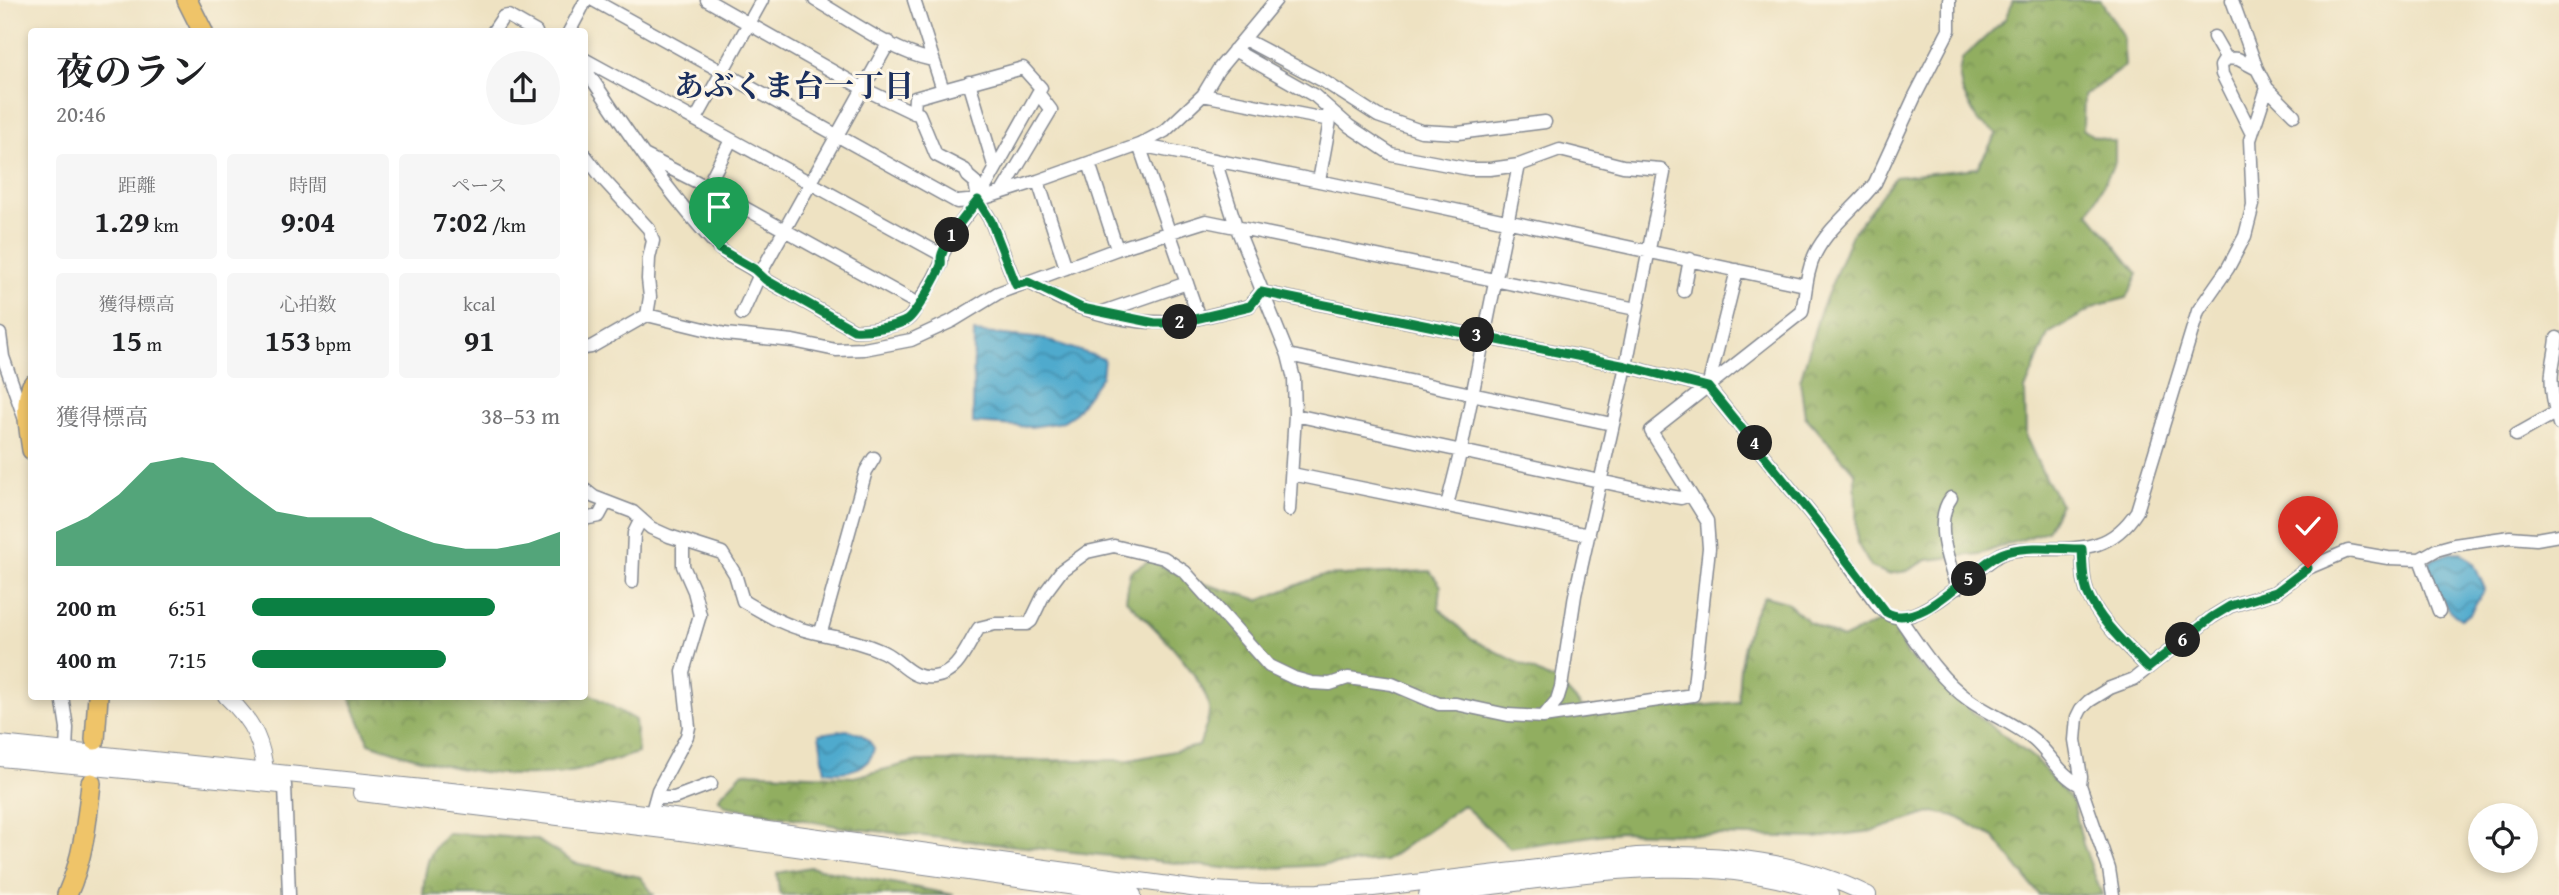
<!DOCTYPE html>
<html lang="ja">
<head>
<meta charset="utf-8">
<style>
  body { margin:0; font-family:"Gentium Book Plus","Noto Serif JP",serif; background:#f6f6f6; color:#202124; height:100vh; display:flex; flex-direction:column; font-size:26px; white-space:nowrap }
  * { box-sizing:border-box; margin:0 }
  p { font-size:23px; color:#757577 }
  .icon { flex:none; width:38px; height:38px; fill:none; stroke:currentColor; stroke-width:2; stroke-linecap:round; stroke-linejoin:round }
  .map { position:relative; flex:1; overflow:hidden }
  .sheet { position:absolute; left:28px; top:28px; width:560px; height:672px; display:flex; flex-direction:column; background:#fff; border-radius:7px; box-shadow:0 4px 10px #0003 }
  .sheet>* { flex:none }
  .tools { position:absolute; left:2468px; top:803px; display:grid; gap:14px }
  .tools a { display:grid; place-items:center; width:70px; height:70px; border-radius:50%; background:#fff; box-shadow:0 4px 10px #0003; font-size:35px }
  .pin { position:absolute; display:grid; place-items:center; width:60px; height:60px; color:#fff; margin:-72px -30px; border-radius:50% 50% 50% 0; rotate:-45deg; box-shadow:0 0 7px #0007 }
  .pin .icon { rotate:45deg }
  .km { position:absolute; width:35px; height:35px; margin:-18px; border-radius:50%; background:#222; color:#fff; font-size:19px; line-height:35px; text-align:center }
  .round { display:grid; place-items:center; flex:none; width:74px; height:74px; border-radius:37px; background:#f6f6f6 }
  .headline { display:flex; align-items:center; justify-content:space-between; height:119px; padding:0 28px }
  h1 { font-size:38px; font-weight:700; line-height:52px }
  .figures { display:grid; grid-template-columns:repeat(3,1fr); gap:10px; height:119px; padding:7px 28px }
  .figures div { display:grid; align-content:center; border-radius:7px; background:#f6f6f6; text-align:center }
  .figures b { font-size:30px; font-weight:700 }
  .figures small { font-size:19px; font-weight:400 }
  .figures p { font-size:19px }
  .chart { height:196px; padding:14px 28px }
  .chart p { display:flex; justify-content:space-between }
  .chart svg { width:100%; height:126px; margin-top:7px; fill:#0b8043; opacity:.7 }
  ul { padding:0 28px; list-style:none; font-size:23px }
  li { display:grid; grid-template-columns:112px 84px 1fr; align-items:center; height:52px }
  li i { height:18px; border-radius:9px; background:#0b8043 }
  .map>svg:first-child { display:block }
  .forest { fill:url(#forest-crowns); stroke:#566e60; stroke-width:2 }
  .water { fill:url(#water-waves); stroke:#356c96; stroke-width:2 }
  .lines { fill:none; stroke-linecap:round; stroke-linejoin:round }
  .minor-casing { stroke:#848890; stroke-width:15 }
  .tertiary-casing { stroke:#848890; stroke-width:18 }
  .primary-casing { stroke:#848890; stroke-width:22 }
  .minor { stroke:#fff; stroke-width:12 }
  .tertiary { stroke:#fff; stroke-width:16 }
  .primary { stroke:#efc469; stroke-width:19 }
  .route-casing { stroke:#fff; stroke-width:14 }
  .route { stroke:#0b8043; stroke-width:9 }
  .labels { text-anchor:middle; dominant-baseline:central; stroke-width:6; stroke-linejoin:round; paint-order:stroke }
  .neighbourhood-label { font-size:30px; font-weight:bold; fill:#1b2f5e; stroke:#fcf5e5 }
</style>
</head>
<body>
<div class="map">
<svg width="2559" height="895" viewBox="0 0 2559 895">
  <defs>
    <pattern id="forest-crowns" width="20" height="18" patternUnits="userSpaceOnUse" patternTransform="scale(1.75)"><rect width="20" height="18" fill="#91ae61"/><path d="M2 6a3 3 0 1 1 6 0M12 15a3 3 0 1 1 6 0" fill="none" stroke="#768e53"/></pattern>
    <pattern id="water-waves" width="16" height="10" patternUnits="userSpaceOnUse" patternTransform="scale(1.75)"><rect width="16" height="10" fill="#4faacd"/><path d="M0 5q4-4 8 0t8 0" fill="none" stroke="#418baa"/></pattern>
  </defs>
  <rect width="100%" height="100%" fill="#fcf5e5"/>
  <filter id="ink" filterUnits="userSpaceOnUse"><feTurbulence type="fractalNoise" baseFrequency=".0143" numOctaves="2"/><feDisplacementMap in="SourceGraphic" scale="14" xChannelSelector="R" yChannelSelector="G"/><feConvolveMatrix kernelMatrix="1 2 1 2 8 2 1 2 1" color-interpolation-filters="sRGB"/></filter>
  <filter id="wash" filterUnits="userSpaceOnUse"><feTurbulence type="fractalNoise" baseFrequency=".00686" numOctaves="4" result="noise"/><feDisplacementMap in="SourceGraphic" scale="28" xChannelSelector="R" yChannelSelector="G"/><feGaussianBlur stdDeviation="1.57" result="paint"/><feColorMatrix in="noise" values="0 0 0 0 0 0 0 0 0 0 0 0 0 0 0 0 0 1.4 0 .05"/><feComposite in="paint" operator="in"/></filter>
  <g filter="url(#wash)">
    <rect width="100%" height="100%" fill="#eee2c2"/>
    <path class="forest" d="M2013,0H2100L2123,35L2125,66L2084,96L2083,129L2093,136L2115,142V162L2089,213L2138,274L2127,298L2099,305L2048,334L2025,390L2026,437L2046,480L2061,504L2047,531L1980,554L1927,560L1907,571L1888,574L1871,567L1857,543L1855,473L1805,416L1800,381L1819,315L1852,234L1895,177L1977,168L1997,133L1978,122L1962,90L1959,73L1962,59L2005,19Z
      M1150,560L1188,579L1260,600L1320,576L1430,571L1441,586L1439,608L1471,639L1561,684L1582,707C1634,709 1686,708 1739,702C1737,667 1745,625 1764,596L1786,602L1809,622L1842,639L1883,620L1894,627L1908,656L1974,713L2035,759L2073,802L2083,844L2102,895H2039L1994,837L1955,816L1933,812L1873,831L1814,838L1619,832L1510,848L1463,805L1385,861L1242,870L848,828L726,806L718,798L743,772L854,777L918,761L1130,760L1199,746C1202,736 1210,720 1209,709C1206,676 1150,623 1126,600L1130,572Z
      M585,691L635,720L638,753C616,759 593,768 570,772C502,783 433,765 369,743L350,697L584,696Z
      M448,833L535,839L575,863L640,877L654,895H423C425,867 427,851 448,833Z
      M810,867L954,895H782L779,892L777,873Z"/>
    <path class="water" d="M974,332L1044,339L1104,359L1102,376L1074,414L1062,422L1031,427L973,423Z
      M2453,552H2461L2474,564L2485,589L2470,614L2461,619C2443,610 2428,580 2430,560Z
      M846,730C860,732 867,737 874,748C870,770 845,774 825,771L819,734Z"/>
  </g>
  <g filter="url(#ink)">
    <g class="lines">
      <defs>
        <path id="minor" d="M593,0L957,202L978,200L1038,181L1139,145L1165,131L1203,95L1218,70L1276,0
          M707,0L864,89L914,113
          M815,0C852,21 891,51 932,60
          M914,0L943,90L1023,68L1041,88L1038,93L1051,110L1002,192
          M493,32L503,17L508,16L536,32
          M569,32L586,0
          M2214,37L2226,58
          M1244,39L1325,82L1378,116L1421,131L1458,133L1545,122
          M1234,50L1315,96L1349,126L1391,154L1469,169H1490L1519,165L1560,150L1623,166L1661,169L1664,173L1626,366L1575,595L1561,687L1557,700L1543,717
          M584,59L942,255
          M584,67C625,129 667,192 717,246C731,261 752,265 766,280L854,330C866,331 900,326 909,318C913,315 915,309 918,304
          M969,82L995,169
          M2267,88L2294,115
          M943,90L915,98L914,113L919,114L936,155L965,170L968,176L975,182L978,200L991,221L1016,285
          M1203,95L1325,119
          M696,119L762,0
          M2252,134L2222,74L2221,66L2226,58L2238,59L2257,69
          M1139,145L1319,181L1805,285
          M1139,145L1199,318L1249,306L1261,292
          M584,154L603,179L649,229L653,241L649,258L648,279L650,297L647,315
          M644,155L707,187L918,304L933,280L941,264L942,255L956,229L978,200L1038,93
          M1215,160L1236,226L1288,355L1294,379L1295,415L1289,510
          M1089,163L1117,249
          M1038,181L1066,268
          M1319,181L1330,121L1325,119L1327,115
          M707,187L731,140
          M1028,282L1117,249L1206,221L1636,309
          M1684,291L1690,259
          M1261,292L1626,366L1708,387L1815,519L1879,607C1883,610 1887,615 1892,616C1921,626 1977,567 2001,554C2010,549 2023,549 2033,549C2077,548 2109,554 2137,511L2198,311L2228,268L2245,236L2253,205L2250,140L2267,88L2257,69L2232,0
          M1100,313L1187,283
          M742,314L760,274L889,42
          M0,334L3,357L24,417
          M2557,338C2556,350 2553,361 2552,372C2550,389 2555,408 2559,424
          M584,348L591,347L647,315L725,334L793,341L836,350L864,349L911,340L952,321L998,293L1028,282C1046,291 1063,302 1082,308C1118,321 1162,327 1199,318
          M1288,355L1612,424
          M1708,387L1737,270
          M1295,415L1669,496L1681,498L1690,495
          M2516,435L2555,413
          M1292,474L1589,535
          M584,489L594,497L633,512L651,528L669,536L722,553L735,574L743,601C762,612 780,623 801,629C829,637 856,639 883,652C902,661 910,680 934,677C959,674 967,645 979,628L995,624H1027L1031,621L1044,594L1062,570L1087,552L1114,546L1164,558L1185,572L1269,666L1294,678L1312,683L1330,684L1348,678L1392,684L1439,704H1456L1508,715L1543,717L1693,695L1709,548L1707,521L1651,431L1802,312C1806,292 1806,273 1815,254C1829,226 1857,207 1875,183L1915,96L1949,30V0
          M1951,498C1933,522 1949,563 1957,588
          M1447,505L1461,450L1519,165
          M584,519L599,516L606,503
          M2082,549C2083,563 2082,578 2087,592C2099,621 2127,646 2148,668
          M2420,559L2439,611
          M632,582L634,533L641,519
          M1899,617C1919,646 1940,680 1969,700C1990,715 2014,723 2034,740C2050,754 2060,775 2080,785L2109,869L2113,895
          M821,632L866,471L874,458
          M62,696L67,728L66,751
          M285,785L289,895
          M2080,785L2081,777L2075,740L2077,717L2081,709L2089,701L2110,688L2134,679L2212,617L2230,606L2276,592L2308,568L2348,551L2388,558L2420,559L2436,550L2454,545L2510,537L2536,539L2559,535
          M656,798H674L711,784
          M649,822L658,790L687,736L689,727L683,672L700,615L694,591L683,566V541"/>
        <path id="tertiary" d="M226,696C255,723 264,745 266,783
          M0,744L499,796L652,814L1198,889L1262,893L1318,892L1373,888L1637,856C1715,852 1797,859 1868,895
          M0,758L280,785
          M361,793L681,832L1133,895
          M1427,895C1559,879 1702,845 1830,895"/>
        <path id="primary" d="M187,0L203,32
          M32,385C24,405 29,429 32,450
          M95,740L98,696
          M67,895C83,859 87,822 91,783"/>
      </defs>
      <use href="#minor" class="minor-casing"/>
      <use href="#tertiary" class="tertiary-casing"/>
      <use href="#primary" class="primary-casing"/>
      <use href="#minor" class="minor"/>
      <use href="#tertiary" class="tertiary"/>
      <use href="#primary" class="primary"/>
    </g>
  </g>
  <g class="lines" filter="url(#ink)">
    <defs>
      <path id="route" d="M719,249L754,269L766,280L854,330C866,331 896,327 907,320C916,314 937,276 941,265C942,259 940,260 942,254C949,234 965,217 978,200L991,221L1016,285L1028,282L1082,308L1155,323H1178L1250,306L1261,292L1626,366L1708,387L1815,519L1886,612C1923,634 1976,560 2006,552C2030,545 2058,549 2082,549C2083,563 2082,578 2087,592C2099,621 2127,646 2148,668L2212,617L2230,606L2276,592L2308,568"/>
    </defs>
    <use href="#route" class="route-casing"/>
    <use href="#route" class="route"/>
  </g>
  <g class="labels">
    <g class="neighbourhood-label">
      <text x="794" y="85">あぶくま台一丁目</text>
    </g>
  </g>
</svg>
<div class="tools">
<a><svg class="icon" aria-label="locate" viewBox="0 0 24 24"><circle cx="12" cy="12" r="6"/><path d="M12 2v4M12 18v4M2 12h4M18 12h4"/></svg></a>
</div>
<div class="pin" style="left:719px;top:249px;background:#1e9e55"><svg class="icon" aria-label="arrive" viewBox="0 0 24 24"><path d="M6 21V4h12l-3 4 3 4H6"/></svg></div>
<div class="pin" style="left:2308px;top:568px;background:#d93025"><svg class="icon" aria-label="check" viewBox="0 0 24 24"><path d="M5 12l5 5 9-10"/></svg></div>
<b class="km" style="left:952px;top:235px">1</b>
<b class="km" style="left:1180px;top:322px">2</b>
<b class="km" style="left:1477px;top:335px">3</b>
<b class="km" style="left:1755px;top:443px">4</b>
<b class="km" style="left:1969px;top:579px">5</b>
<b class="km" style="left:2183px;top:640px">6</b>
<section class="sheet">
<div class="headline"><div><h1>夜のラン</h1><p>20:46</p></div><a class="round"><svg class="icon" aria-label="share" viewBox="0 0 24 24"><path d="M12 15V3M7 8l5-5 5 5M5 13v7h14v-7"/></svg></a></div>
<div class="figures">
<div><p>距離</p><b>1.29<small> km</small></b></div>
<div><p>時間</p><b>9:04</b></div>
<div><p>ペース</p><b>7:02<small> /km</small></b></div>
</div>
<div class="figures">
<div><p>獲得標高</p><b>15<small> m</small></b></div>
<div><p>心拍数</p><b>153<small> bpm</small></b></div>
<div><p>kcal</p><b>91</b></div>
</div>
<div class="chart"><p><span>獲得標高</span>38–53 m</p>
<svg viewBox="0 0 160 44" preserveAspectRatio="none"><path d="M0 44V32L10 27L20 19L30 8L40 6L50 8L60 17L70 25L80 27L90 27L100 27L110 32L120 36L130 38L140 38L150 36L160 32V44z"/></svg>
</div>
<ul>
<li><b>200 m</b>6:51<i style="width:79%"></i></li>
<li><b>400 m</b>7:15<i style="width:63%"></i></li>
</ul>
</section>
</div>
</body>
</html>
